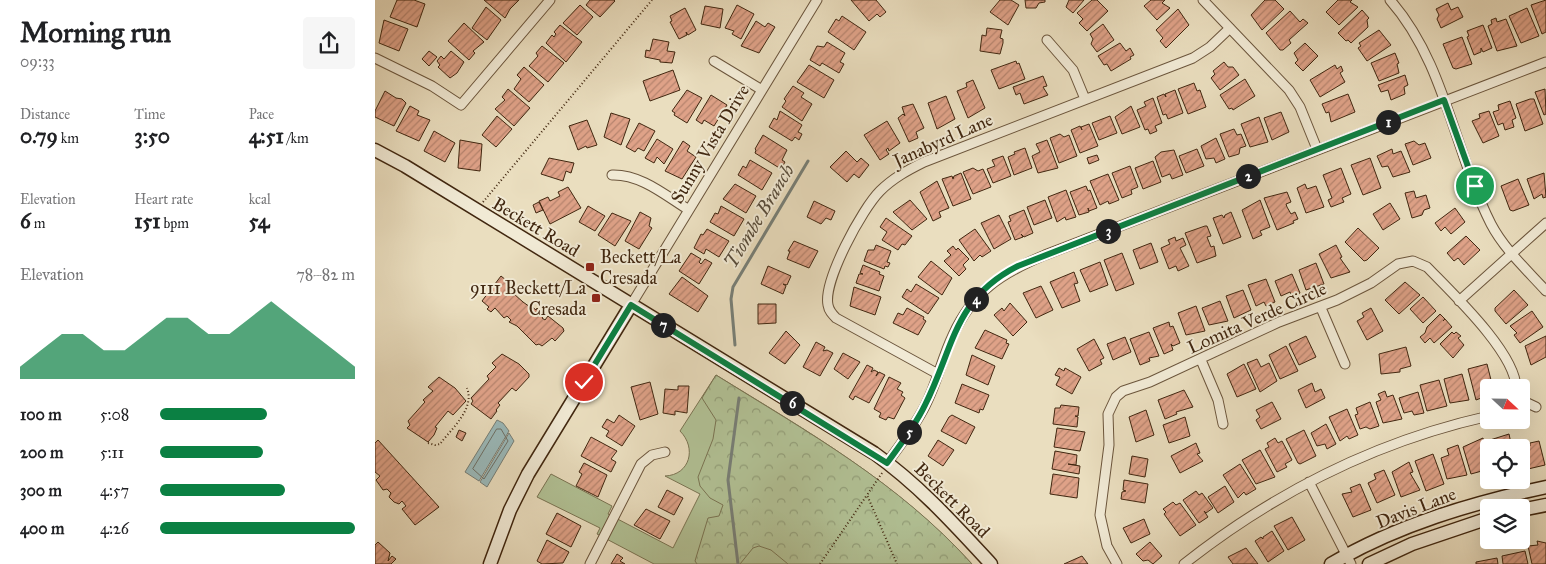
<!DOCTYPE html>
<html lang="en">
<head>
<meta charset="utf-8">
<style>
  body { margin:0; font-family:"IM FELL Great Primer",serif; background:#f6f6f6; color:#202124; height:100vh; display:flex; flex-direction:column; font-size:19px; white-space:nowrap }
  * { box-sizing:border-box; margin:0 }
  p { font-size:16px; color:#757577 }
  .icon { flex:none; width:28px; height:28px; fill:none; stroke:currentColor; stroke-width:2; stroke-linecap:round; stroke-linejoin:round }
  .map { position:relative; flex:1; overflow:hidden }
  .sheet { display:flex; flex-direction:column; background:#fff; width:375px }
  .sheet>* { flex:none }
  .needle { width:32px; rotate:112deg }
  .controls { position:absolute; left:1105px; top:379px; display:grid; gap:10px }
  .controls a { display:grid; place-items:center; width:50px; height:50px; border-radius:5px; background:#fff; box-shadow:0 5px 20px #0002; font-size:25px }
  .pin { position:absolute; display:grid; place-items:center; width:42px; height:42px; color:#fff; margin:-21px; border:2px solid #fff; border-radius:50%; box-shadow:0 1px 5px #0007 }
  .km { position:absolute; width:25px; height:25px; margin:-12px; border-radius:50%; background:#222; color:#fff; font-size:14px; line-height:25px; text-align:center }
  .round { display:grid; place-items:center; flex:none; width:52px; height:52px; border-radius:5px; background:#f6f6f6 }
  .headline { display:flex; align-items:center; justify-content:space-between; height:85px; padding:0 20px }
  h1 { font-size:28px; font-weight:700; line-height:38px }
  .metrics { display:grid; grid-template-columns:repeat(3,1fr); gap:8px; height:85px; padding:5px 20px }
  .metrics div { display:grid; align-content:center }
  .metrics b { font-size:21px; font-weight:700 }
  .metrics small { font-size:14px; font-weight:400 }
  .metrics p { font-size:14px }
  .chart { height:140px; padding:10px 20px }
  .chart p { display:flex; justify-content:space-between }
  .chart svg { width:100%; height:90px; margin-top:5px; fill:#0b8043; opacity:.7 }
  ul { padding:0 20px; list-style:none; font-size:16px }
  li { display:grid; grid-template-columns:80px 60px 1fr; align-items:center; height:38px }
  li i { height:12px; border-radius:6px; background:#0b8043 }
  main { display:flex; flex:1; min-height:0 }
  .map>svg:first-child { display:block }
  .green { fill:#b2c296; stroke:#7a7453 }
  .forest { fill:url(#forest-crowns); stroke:#7a7453 }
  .water { fill:#9bbabb; stroke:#777f77 }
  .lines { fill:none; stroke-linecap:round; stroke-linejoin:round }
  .shore { stroke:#6e7066; stroke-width:1 }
  .stream { stroke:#777f77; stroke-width:3 }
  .building { fill:url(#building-hatch); stroke:#412710 }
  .street-casing { stroke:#6b553c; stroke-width:11 }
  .secondary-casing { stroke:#412710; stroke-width:15 }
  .path { stroke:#412710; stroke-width:2; stroke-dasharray:1 2.5; stroke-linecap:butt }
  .street { stroke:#f1ead5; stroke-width:9 }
  .secondary { stroke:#f1ead5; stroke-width:12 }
  .route-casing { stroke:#fff; stroke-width:10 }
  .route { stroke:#0b8043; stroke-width:6 }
  .poi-dot { fill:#8f2418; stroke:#f1ead5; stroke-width:2 }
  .labels { text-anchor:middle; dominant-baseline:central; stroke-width:4; stroke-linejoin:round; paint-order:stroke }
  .street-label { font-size:18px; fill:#412710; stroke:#f1ead5 }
  .poi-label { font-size:18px; fill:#412710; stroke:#f1ead5; text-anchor:start }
  .water-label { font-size:19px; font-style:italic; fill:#584c3b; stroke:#f1ead5 }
</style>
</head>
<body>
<main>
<section class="sheet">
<div class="headline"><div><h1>Morning run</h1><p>09:33</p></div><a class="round"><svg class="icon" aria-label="share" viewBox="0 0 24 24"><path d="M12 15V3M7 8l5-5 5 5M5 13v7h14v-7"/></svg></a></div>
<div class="metrics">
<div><p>Distance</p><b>0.79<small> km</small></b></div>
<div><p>Time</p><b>3:50</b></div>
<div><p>Pace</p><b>4:51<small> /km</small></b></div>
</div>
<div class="metrics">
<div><p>Elevation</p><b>6<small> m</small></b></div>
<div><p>Heart rate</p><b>151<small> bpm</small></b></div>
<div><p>kcal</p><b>54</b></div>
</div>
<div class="chart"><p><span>Elevation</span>78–82 m</p>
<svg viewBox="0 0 160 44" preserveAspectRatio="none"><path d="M0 44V38L10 30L20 22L30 22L40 30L50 30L60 22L70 14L80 14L90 22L100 22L110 14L120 6L130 14L140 22L150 30L160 38V44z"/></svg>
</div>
<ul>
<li><b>100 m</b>5:08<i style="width:55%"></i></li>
<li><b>200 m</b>5:11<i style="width:53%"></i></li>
<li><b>300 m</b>4:57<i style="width:64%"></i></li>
<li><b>400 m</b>4:26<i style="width:100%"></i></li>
</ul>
</section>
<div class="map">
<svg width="1171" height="564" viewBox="0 0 1171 564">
  <defs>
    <pattern id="forest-crowns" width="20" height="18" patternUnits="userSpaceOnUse" patternTransform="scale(1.25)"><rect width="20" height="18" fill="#b2c296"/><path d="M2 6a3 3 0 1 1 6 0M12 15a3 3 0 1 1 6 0" fill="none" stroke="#929e79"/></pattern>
    <pattern id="building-hatch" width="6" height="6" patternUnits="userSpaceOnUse" patternTransform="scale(1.25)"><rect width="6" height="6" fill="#dfa288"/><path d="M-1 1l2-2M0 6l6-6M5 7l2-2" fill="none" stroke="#b6846e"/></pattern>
  </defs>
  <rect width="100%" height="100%" fill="#eadebf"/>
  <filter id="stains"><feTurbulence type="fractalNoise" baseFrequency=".004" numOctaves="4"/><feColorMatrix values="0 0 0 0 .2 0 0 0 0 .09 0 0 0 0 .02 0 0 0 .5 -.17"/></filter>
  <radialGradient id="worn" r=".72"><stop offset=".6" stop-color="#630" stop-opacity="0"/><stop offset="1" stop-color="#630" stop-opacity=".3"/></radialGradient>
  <path class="green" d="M341,375C434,432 523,483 597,564H279L222,534L225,528L162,497L176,474L237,506L233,514L298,548L325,494L290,476C315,475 322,448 305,431Z"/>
  <path class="forest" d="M341,375C434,433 523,482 597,564H413L396,550L384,546L378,548L365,564H322L320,561L333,518L344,516L348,505L335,498L325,486L323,477L338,439L341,420L327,398Z"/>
  <path class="water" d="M122,420L128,423L134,431L104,481L90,472Z
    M134,433L139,441L112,487L105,482Z"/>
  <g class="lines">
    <path class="shore" d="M122,429H126L133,441L109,479L98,469Z"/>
    <path class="stream" d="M360,345L356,299L358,287L433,161
      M363,564L353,480L364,398"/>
  </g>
  <path class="building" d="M22,0H39L50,4L42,27L15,17Z
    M109,0H144L135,9L130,18Z
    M215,0H239L240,1L225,17L211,5Z
    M476,0H501L511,12L505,17L502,14L494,21Z
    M625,0H636L644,5L633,25L615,12Z
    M650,0H670V2L664,3L661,8H651Z
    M694,0H709L698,13L691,7Z
    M717,0H722L733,11L712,31L704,23L708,19L702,13Z
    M776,0H790L787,3L795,8L782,20L769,6Z
    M890,0H900L909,9L887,30L876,15Z
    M963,0H977L975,2L983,7L964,25L951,12Z
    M1171,0V32L1167,34L1156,5Z
    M1073,3L1076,10L1083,7L1088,17L1066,28L1062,19L1064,15L1061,9Z
    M205,5L218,17L202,35L188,23Z
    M362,5L379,14L366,39L357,34L359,31L350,28Z
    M330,6L348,9L345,28L326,24Z
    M111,7L126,20L112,40L97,28Z
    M310,8L321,30L313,35L311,32L312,35L304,39L295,22L297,21L295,16Z
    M1152,8L1164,36L1146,43L1134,16Z
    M803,9L814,25L791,48L785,41L788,38L781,30Z
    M987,10L994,18L992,20L993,27L976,43L973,40L971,41L963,33Z
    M915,11L925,22L928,19L933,23L914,40L916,43L908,50H905L891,33Z
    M467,16L491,32L479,50L453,32L461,19L464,21Z
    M1121,18L1122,22L1131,19L1142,46L1122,51L1113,26L1117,24L1116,20Z
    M9,20L33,29L24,51L4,43Z
    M381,21L390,27L393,23L400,27L384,53L366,46Z
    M89,23L109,42L98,51L100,53L94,60L73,41Z
    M728,24L739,40L722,52L716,44L718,39L715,34Z
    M185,25L207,42L191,62L171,43L177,35L179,37L181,34L179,32Z
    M1108,25L1117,48L1108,52L1106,48V52L1099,55L1092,37L1094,36L1092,31Z
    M612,28L627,30L625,38L628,39V43L625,54L605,51L607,35L611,36Z
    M1004,30L1016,45L992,61L983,48L986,46L984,43Z
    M1087,37L1097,64L1081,69L1078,68L1068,44Z
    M278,39L294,42L292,51L300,52L297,63L285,62V60L270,57L271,50L275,51Z
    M452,42L470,53L465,62L469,64L464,73L447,63L445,66L435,60L442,46L449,47Z
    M745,43L751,51L755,48L759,55L755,57L756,59L736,71L732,64L729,65L723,56Z
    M930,43L943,56L928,71L920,63L923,60L919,53Z
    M167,46L189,63L173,82L154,66L163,56L161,53Z
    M54,51L62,57L54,66L47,59Z
    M76,51L89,62L82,73L75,78L63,67L65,65L62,61L66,56L69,59Z
    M1020,53L1024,63L1022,64L1024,73L1004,81L996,63Z
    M641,61L642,64L644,63L650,79L624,89L616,70Z
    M849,62L853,67H858L864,75L845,90L836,78L840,74L838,71Z
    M434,65L459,80L449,98L422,82Z
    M960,65L962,69L966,66L968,71L965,73L970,82L945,97L935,80Z
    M149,67L169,85L154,102L139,89L146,79L142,75Z
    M298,70L305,90L275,101L268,81Z
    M1030,75L1033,85L1029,87L1030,94L1016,100L1013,90L1006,92L1003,85Z
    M668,76L672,86L668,87L673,95L649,104L645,93L641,95L638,87Z
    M870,79L880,96L858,110L857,108L854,109L845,95Z
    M598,80L610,108L593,118L582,91L592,87L591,83Z
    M819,83L822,91L825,90L831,107L813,114L803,89Z
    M418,86L429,93L426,97L437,104L427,121L407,107L411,101L409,99Z
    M133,89L155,108L139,126L120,109L130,100L127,97Z
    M1170,89L1171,114L1169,115L1160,92Z
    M312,90L327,98L312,123L299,115L300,113L297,111Z
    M800,90L808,113L793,119L791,114L788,115L782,97L789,94L791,97L790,94Z
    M10,91L21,98L27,99L31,103L19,126L0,117V111Z
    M973,94L980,112L956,122L954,112L951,113L947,104Z
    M336,95L352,105L339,126L329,120L327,124L321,120Z
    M571,96L580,119L562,129L553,103Z
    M778,98L787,123L780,126L782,131L775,134L773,129L770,130L762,110L771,106L769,102Z
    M1155,99H1159L1168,124L1150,131L1141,104Z
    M1135,101L1141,118L1137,120L1139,127L1130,130L1128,123L1123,125L1118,112L1124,110L1123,105Z
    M538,104L549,128L541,132L543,138L534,142L523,118L528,114L530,116L527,107Z
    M35,106L44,111L42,115L55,120L44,141L21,131Z
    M756,106L765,127L747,134L740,117Z
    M405,111L427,125L423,132L427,134L424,140L420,137L417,141L394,127L399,118L402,120Z
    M1114,111L1124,136L1108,143L1097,121L1105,118L1104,114Z
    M906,112L914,132L897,140L889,118Z
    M236,113L255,119L246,145L229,137Z
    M122,116L137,129L121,147L107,135Z
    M735,116L742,133L724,140L717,123Z
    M884,117L893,142L875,147L866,124Z
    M212,120L222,145L212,148L211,146L203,150L194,126Z
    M512,121L525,143L514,151L513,148L511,150L514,154L505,160L489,135Z
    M264,123L280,131L269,151L263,148L260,152L251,147Z
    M714,124L723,146L705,153L696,130L705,126L707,130L706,127Z
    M859,129L862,135L866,134L871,146L865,148L864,154L854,157L845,134Z
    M59,131L80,143L70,162L49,151Z
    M685,134L689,137L694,135L702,156L684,163L675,138Z
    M388,135L412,150L407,160L410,162L406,169L380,153L381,150L380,149Z
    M841,138L850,159L841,163L839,158L831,159L826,146Z
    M282,139L298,149L289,164L282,157L279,163L270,158Z
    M85,140L107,144L105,171L83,168Z
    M672,140L683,168L663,173L657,156L665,152L661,144Z
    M308,141L315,146L312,151L321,157L307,179L290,171Z
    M1039,141L1044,145L1050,143L1056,158L1038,165L1030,144Z
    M650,148L657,168L639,175L633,157L640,154L639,152Z
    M822,149L829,166L811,173L804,156Z
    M1017,149L1018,154L1026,151L1035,172L1018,177L1013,166L1007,167L1002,156Z
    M799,150L808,175L797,179L795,174L787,177L780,157L786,152Z
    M471,151L482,162L486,158L494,165L484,178L479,174L472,182L455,167Z
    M722,155L724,160L714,164L712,158Z
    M628,156L636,176L618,183L612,169L620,166L617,160Z
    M174,158L199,163L196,173L191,171L188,181L166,174Z
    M995,158L1006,188L988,195L976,165Z
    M375,160L397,173L387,190L363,175L368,166L371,168Z
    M778,161L786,182L768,189L760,168Z
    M755,166L763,187L756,190L757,194L747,198L737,173Z
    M598,168L603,171L608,169L616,187L598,194L588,172Z
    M966,168L976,194L967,198L969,202L956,207L953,200L957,198L948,175Z
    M586,173L596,199L578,206L567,179L577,176L578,179L579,176Z
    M1169,173L1171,197L1168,198L1167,194L1159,199L1152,179Z
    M733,174L744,200L734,204L733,201L725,205L715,181Z
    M1143,179L1154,205L1138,211L1135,210L1126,186Z
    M562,181L574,208L564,212L566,217L558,221L545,192Z
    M360,184L381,196L371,213L348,199Z
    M930,184L932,189L941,186L949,207L931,213L922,188Z
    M711,186L713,191L715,190L722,208L714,211L713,208L714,212L704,215L695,192Z
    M193,187L206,208L175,224L164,201L173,197L175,201L185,196L183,192Z
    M691,190L701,217L691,220L690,217L682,222L673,197Z
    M1039,191L1041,198L1051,195L1055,208L1049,210L1047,215L1037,218L1030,193Z
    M912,192L916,202L911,204L912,207L916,214L920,212L923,219L918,221L919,223L902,230L889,198Z
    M535,200L552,219L537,230L518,212Z
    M670,200L677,218L659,225L652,207Z
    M885,200L895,227L885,231L887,235L878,239L867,210Z
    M439,201L460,211L456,220L451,218L446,224L432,217Z
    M164,202L168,210L161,213L158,205Z
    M1015,203L1025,219L1008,230L998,214Z
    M213,206L230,216L220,231L204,222Z
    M346,206L369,219L359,236L335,222L340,213L343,214Z
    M1080,208L1090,222L1076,234L1070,227L1066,231L1060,223Z
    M649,210L658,233L649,237L646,234L648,237L640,240L633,222L636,221L634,216Z
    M265,212L276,218L274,226L277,228L264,249L250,241Z
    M856,212L866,237L848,244L838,218L847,215L849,218L850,215Z
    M237,213L256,221L240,246L223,235Z
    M624,215L636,239L619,249L606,223Z
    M511,218L537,236L530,245L527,244L523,250L507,240L512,232L505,227Z
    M830,226H832L836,236L832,237L836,247L839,246L841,256L822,263L810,233Z
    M983,228L1004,248L992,260L989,261L970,242Z
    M332,229L354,241L344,257L331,249L329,254L319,248L326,234L328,235Z
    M600,229L616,251L607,257L605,255L599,261L584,240Z
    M1091,236L1105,250L1089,265L1083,258L1079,261L1072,253Z
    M800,237L801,241L808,238L811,245L805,248L814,266L803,271L801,266L794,269L786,248L795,244L793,240Z
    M419,241L443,251L434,268L412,259L415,251H413Z
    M776,243L783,262L765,269L758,250Z
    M501,245L516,251L512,262L515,263L513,267L510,266L509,269L489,261L493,250H499Z
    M961,245L967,257L965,258L975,272L956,278L944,254Z
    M578,246L581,250L583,248L594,259L588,265L591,269L584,276L569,261L576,255L572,251Z
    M316,253L326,259L324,262L326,264L330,259L337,263L324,284L304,271Z
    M747,253L759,284L741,291L729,260Z
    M556,261L577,278L567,295L543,277Z
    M725,262L733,285L715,292L705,270Z
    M941,263L949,284L931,290L924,270Z
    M488,265L505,272L504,274L509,276L504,291L481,283L484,274H488L485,273Z
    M393,266L416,276L412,285L408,284L411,286L408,294L386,284Z
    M699,272L703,283L699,284L705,301L687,308L675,282Z
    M917,274L925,293L917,296L915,292L906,296L900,281Z
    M126,276L143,290L139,294L148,302L155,307L156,306L161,310L162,308L169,315L167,318L170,320L173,316L188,328L189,331L180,341L177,338L167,346L164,344L161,345L142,326L134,322L136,320L132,316L129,318L120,308L116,312L112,309L114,307L107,301Z
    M307,277L333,296L323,312L294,294Z
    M891,279L900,302L891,306L889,302L881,306L873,285Z
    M1030,282L1045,295L1024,314L1010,300Z
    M541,284L564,298L553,314L527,297L532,289L536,292Z
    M666,286L678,310L661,318L648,293Z
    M479,287L506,297L500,315L475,306Z
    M868,290L876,310L859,318L851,296Z
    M1139,290L1153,305L1131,324L1120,311V308Z
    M1048,297L1061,311L1048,323L1035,309Z
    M845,301L853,321L834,325L827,308Z
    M635,303L652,322L638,336L619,315L627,308L629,311Z
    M383,304H401V323L383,324Z
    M821,306L830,331L811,335L803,313Z
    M532,308L549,317L548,319L551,321L543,335L518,323L523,313L528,315Z
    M996,308L1008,331L992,340L982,321L989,317L987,313Z
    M1157,311L1168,327L1145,343L1139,335L1142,333L1135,326Z
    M1065,314L1070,319L1068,321L1070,319L1077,327L1059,343L1055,338L1050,343L1045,337L1050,333L1052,327Z
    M794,322L795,327L798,326L805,343L798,346L796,344L798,350L789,354L778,328Z
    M610,330L632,340L631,343L634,344L627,359L600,348Z
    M411,331L425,345L410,364L394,353Z
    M774,332L784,356L774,358L775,361L765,365L755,339Z
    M1077,332L1079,334L1081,332L1086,336L1083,338L1089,345L1078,358L1065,344Z
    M931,336L941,357L924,365L914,344Z
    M1171,336V357L1156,365L1150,346Z
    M750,337L756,352L738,360L732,344Z
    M719,339L729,358L725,360L727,364L714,371L702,349Z
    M441,342L450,347L448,351L452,350L458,353L445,376L428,367Z
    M911,346L923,371L905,379L894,355Z
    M1031,347L1036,366L1025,369V372L1006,374L1004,354Z
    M468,353L485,362L473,379L459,369Z
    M127,354L144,364L154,374V377L141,391L137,388L123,403L125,405L121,410L122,411L116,419L96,404L98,401L96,398L114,379L112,376L121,367L117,363Z
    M597,355L620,366L613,385L591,375Z
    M882,359L886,367L894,363L902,381L885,392L872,363Z
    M869,364L881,389L862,397L852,374Z
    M1112,364L1118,388H1114V395L1101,400L1093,369Z
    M492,365L498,368L496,372L499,370L503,372L501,376L504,372L510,375L494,403L480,396L478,400L474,397Z
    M684,368L689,371L690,368L706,377L697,394L681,385L685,377L680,375Z
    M1087,374L1094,400L1075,403L1069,379Z
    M64,377L80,388L91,401L78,415L73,411L60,427L62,428L59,435L53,442L32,428L35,425L33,421L50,402L48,400L58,391L53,387Z
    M514,377L526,383L522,389L528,392L526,395L530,398L519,419L513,417L511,420L504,417L506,413L499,409Z
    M1064,380L1072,406L1052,411L1045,385Z
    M275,382L283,414L265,420L256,387Z
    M937,383L940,392L946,389L950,398L931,408L923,390Z
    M587,384L614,395L608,410L605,409L604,413L580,403Z
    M303,386H314L312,413L300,411V415L288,413L290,389L303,390Z
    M809,390L818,407L801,412L802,414L790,419L783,400Z
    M1010,391L1012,397L1018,395L1027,419L1008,423L1001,402L1006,400L1003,394Z
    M1043,392L1049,413L1039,415L1037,411L1029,413L1024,398Z
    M897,402L906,419L886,429L881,420L885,417L881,410Z
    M995,402L1004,426L995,429L991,427L985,429L980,415L983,414L981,408Z
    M686,405L704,407L703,416H700L703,417L702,427L678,424L680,408H685Z
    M972,409L983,435L974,439L972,436L965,441L954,417Z
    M771,410L779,435L761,442L754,417Z
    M244,415L260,426L247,446L231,436L234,431L227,427L232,419L239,423Z
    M577,415L600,427L591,444L566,431L574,417Z
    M810,417L815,436L794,443L788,425Z
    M951,424L961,444L952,449L950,444L942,446L936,433Z
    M682,428L710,432L705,451L679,447Z
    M84,430L91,433L87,441L81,437Z
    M929,430L941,456L925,464L923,463L911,439Z
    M1134,434L1137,448H1117L1115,440Z
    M216,437L242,451L236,459L241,462L236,472L206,456Z
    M900,438L903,443L907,441L917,460L910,464L912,467L902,472L890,449L894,447L892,443Z
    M1108,438L1111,450H1108L1110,456H1112L1114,469L1096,474L1088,447Z
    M3,440L64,507L40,525L27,509L31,506L27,501L24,504L19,502L14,497L16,493L12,489L8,490L1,480L5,476L0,472V443Z
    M563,440L579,450L568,466L553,456Z
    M1164,441L1170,465L1153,469L1145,445L1153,444L1155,446V443Z
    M821,443L825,453L822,454L828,461L805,473L796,456Z
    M1083,445L1092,475L1072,479L1066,458L1074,455L1072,449Z
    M885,450L900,477L881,484L867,460Z
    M680,451L702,455L701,465L693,464L705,466L704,474L677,469Z
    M1058,454L1069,484L1051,491L1040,461Z
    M757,456L773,459L770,477L754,474Z
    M1034,462L1038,472L1035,473L1045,490L1026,497L1017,472Z
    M209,463L232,475L223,497L201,486L207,474L204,472Z
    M865,464L881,489L871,495L869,492L863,498L848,475Z
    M1009,470L1020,495L1002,503L993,483L1001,479L999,474Z
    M678,474L704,478L702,498L675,494Z
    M749,480L773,484L770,503L746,499L747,492L751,491L748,490Z
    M985,484L996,510L978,517L967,494L977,492L975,488Z
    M850,486L859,502L843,513L833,497Z
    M292,490L308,498L299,515L283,507Z
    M821,491L824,495L827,493L838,508L831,513L829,511L833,517L824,523L808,500Z
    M798,502L801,505L805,503L821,525L805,536L789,514L791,512L788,509Z
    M271,509L295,521L285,539L259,525Z
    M182,513L206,526L196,547L171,534Z
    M917,517L930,540L913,550L899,526Z
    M769,519L775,534L756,543L748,528Z
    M897,531L909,551L893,562L880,541L886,537L888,539V537Z
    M172,540L194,552L188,563L167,564L162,561Z
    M1162,541L1171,543V564H1157L1153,546L1163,545Z
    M3,542L15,553L13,561L17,556L21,559L16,564H0V545Z
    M775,542L787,556L778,564L773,560L768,561L761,554Z
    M871,548L883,564H858L853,557Z
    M1150,551L1153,564H1128L1127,556Z
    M242,554L248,558L245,561L250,564H236Z
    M707,556L713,564H689Z
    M1122,558L1123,564H1101V562Z"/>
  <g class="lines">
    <defs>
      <path id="street" d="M828,0L914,90L925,107L942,149
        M1015,0C1070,62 1079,151 1116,224C1129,249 1152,270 1171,291
        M672,40L698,70L710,99
        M0,58L57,86L86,105L175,0
        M339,61L387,90
        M237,175C266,174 291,196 314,210
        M1084,301L1171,223
        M256,305L442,0
        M946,308L970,364
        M826,360L843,400L848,424
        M563,374L461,318C457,314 454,311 453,305C448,281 487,209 505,191C518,178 533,170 549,162L818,58L835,47L855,28
        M1146,400L1161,407
        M512,463C526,444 540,426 550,406C562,383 567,358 578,335C598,291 627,273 670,255L1171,62
        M934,482L976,564
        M215,564L266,464L277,455L290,452
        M742,564L732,546L725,515L734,445L733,414L741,397L748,391L775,382L904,322L962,300L996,283L1023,264L1038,261L1052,267C1076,292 1141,353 1141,388
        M809,564C899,493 1002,441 1114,416"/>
      <path id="secondary" d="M0,150L30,166L499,453C544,485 579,524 616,564
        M1146,510L1171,505
        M115,564L135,510L153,474L256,305
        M956,564C1022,525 1097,503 1171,487
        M994,564L1037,544L1114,518"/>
    </defs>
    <use href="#street" class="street-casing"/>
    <use href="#secondary" class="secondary-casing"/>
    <path class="path" d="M108,202L277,0
      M53,443L60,445L65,444C77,428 100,409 92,388
      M507,473L492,495L522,564
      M445,564L492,495"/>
    <use href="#street" class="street"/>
    <use href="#secondary" class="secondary"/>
  </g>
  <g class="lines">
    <defs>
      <path id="route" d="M209,382L256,305L512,463C526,444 540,426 550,405C579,348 578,299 643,266L1069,100L1100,186"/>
    </defs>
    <use href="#route" class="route-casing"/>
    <use href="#route" class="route"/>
  </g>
  <g class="poi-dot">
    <rect x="210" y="262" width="10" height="10" rx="2.5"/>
    <rect x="216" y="293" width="10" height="10" rx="2.5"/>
  </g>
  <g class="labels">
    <g class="street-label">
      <text transform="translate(568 140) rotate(-24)">Janabyrd Lane</text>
      <text transform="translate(335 144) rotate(-59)">Sunny Vista Drive</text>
      <text transform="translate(161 227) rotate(31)">Beckett Road</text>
      <text transform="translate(882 318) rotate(-24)">Lomita Verde Circle</text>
      <text transform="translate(577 500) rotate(45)">Beckett Road</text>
      <text transform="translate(1041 508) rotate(-21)">Davis Lane</text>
    </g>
    <g class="poi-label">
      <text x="225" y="257">Beckett/La<tspan x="225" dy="21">Cresada</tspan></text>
      <text x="211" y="288" text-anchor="end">9111 Beckett/La<tspan x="211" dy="21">Cresada</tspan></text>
    </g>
    <g class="water-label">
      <text transform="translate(384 216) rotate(-59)">Tiombe Branch</text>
    </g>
  </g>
  <rect width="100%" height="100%" filter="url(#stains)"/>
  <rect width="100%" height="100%" fill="url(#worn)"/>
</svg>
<div class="controls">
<a><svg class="needle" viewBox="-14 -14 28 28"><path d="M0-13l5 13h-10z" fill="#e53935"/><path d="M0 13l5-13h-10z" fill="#757577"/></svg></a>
<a><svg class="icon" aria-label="locate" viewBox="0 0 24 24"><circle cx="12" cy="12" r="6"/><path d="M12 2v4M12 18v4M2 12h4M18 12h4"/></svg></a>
<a><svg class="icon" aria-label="layers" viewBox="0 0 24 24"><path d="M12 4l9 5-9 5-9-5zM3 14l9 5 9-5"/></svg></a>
</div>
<div class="pin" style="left:1100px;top:186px;background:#1e9e55"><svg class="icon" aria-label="arrive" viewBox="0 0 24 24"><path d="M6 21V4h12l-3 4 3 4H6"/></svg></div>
<div class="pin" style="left:209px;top:382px;background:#d93025"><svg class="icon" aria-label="check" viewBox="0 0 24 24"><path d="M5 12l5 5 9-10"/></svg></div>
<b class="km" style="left:1013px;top:122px">1</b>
<b class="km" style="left:873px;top:176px">2</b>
<b class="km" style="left:733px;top:231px">3</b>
<b class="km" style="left:601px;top:299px">4</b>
<b class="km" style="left:534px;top:432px">5</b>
<b class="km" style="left:417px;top:403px">6</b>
<b class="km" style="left:288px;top:325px">7</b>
</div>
</main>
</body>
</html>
